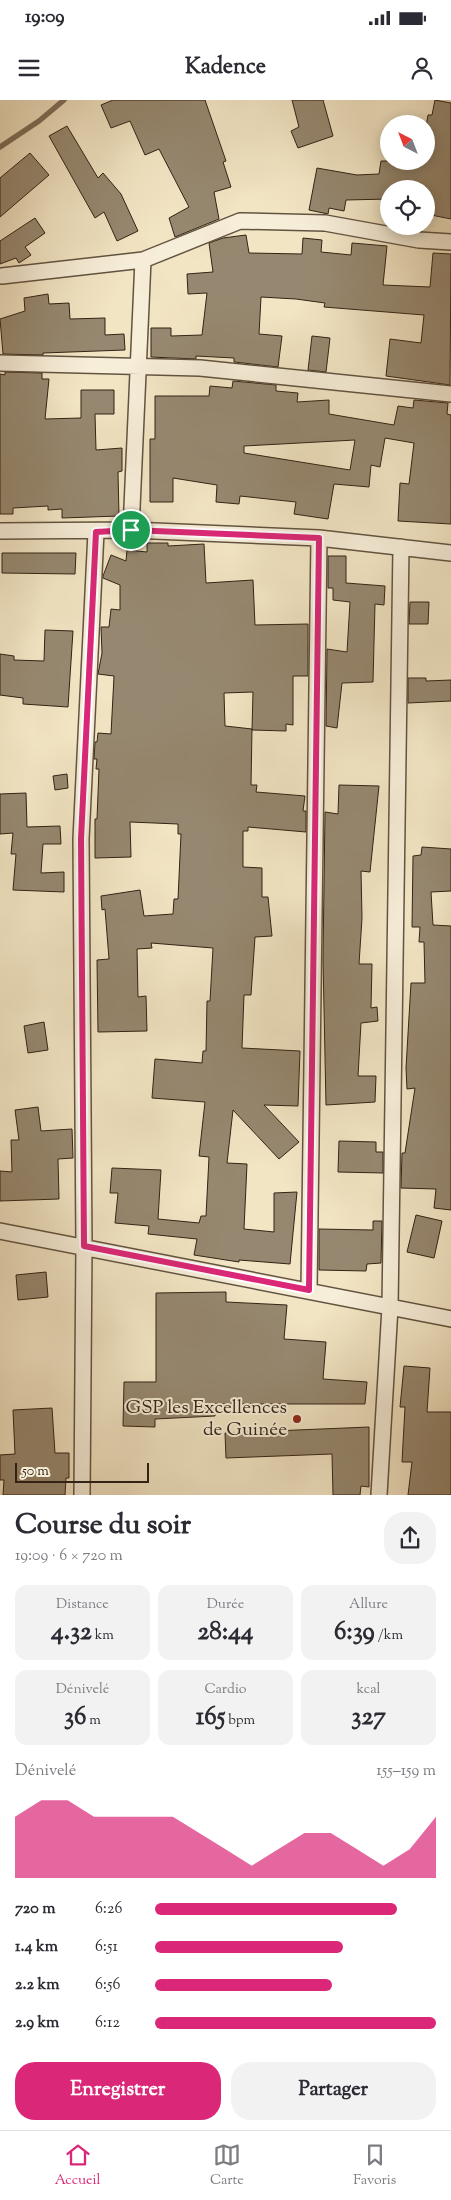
<!DOCTYPE html>
<html lang="fr">
<head>
<meta charset="utf-8">
<style>
  body { margin:0; font-family:"Sorts Mill Goudy",serif; background:#f2f2f3; color:#2b2b33; height:100vh; display:flex; flex-direction:column; font-size:19px; white-space:nowrap }
  * { box-sizing:border-box; margin:0 }
  p { font-size:16px; color:#7c7c81 }
  .icon { flex:none; width:28px; height:28px; fill:none; stroke:currentColor; stroke-width:2; stroke-linecap:round; stroke-linejoin:round }
  .map { position:relative; height:1395px; overflow:hidden }
  .details { display:flex; flex-direction:column; background:#fff; flex:1 }
  .details>* { flex:none }
  .needle { width:32px; rotate:318deg }
  .controls { position:absolute; left:380px; top:15px; display:grid; gap:10px }
  .controls a { display:grid; place-items:center; width:55px; height:55px; border-radius:50%; background:#fff; box-shadow:0 2px 12px #0003; font-size:25px }
  .scale { position:absolute; left:15px; bottom:12px; width:134px; box-sizing:border-box; padding-left:5px; border:2px solid #322314; border-top:0; font-size:14px; line-height:18px; white-space:nowrap; color:#322314; -webkit-text-stroke:4px #f7eed9; paint-order:stroke }
  .pin { position:absolute; display:grid; place-items:center; width:42px; height:42px; color:#fff; margin:-21px; border:2px solid #fff; border-radius:50%; box-shadow:0 1px 5px #0007 }
  .round { display:grid; place-items:center; flex:none; width:52px; height:52px; border-radius:20px; background:#f2f2f3 }
  .headline { display:flex; align-items:center; justify-content:space-between; height:85px; padding:0 15px }
  h1 { font-size:28px; font-weight:700; line-height:38px }
  .stats { display:grid; grid-template-columns:repeat(3,1fr); gap:8px; height:85px; padding:5px 15px }
  .stats div { display:grid; align-content:center; border-radius:12px; background:#f2f2f3; text-align:center }
  .stats b { font-size:25px; font-weight:700 }
  .stats small { font-size:14px; font-weight:400 }
  .stats p { font-size:14px }
  .chart { height:140px; padding:10px 15px }
  .chart p { display:flex; justify-content:space-between }
  .chart svg { width:100%; height:90px; margin-top:5px; fill:#db2777; opacity:.7 }
  .button { display:flex; gap:10px; margin-top:auto; padding:10px 15px }
  .button a { flex:1; height:58px; border-radius:20px; background:#db2777; color:#fff; font-size:20px; font-weight:700; line-height:58px; text-align:center }
  .button a+a { background:#f2f2f3; color:#2b2b33 }
  ul { padding:0 15px; list-style:none; font-size:16px }
  li { display:grid; grid-template-columns:80px 60px 1fr; align-items:center; height:38px }
  li i { height:12px; border-radius:6px; background:#db2777 }
  .status { display:flex; justify-content:space-between; align-items:center; height:35px; padding:0 25px; background:#fff; direction:ltr }
  .status svg { height:14px; fill:currentColor }
  header { display:flex; justify-content:space-between; align-items:center; height:65px; padding:0 15px; background:#fff; font-size:22px; font-weight:700 }
  .tab-bar { display:flex; justify-content:space-around; align-items:center; height:70px; border-top:1px solid #e1e1e2; background:#fff; font-size:14px; color:#7c7c81 }
  .tab-bar a { display:grid; justify-items:center; gap:2px }
  .tab-bar .current { color:#db2777 }
  .map>svg:first-child { display:block }
  .lines { fill:none; stroke-linecap:round; stroke-linejoin:round }
  .stream { stroke:#7e705a; stroke-width:5.5 }
  .building { fill:#968870; stroke:#322314; fill-rule:evenodd }
  .street-casing { stroke:#625440; stroke-width:18 }
  .street { stroke:#f7eed9; stroke-width:15 }
  .route-casing { stroke:#fff; stroke-width:10 }
  .route { stroke:#db2777; stroke-width:6 }
  .poi-dot { fill:#8f2418; stroke:#f7eed9; stroke-width:2 }
  .labels { text-anchor:middle; dominant-baseline:central; stroke-width:4; stroke-linejoin:round; paint-order:stroke }
  .poi-label { font-size:19px; fill:#322314; stroke:#f7eed9; text-anchor:end }
</style>
</head>
<body>
<div class="status"><b>19:09</b><svg viewBox="0 0 49 12"><path d="M0 12V9h3v3zM5 12V6h3v6zM10 12V3h3v9zM15 12V0h3v12zM26 1h20v11H26zM47 4h2v5h-2z"/></svg></div>
<header><svg class="icon" aria-label="menu" viewBox="0 0 24 24"><path d="M4 6h16M4 12h16M4 18h16"/></svg>Kadence<svg class="icon" aria-label="person" viewBox="0 0 24 24"><circle cx="12" cy="8" r="4"/><path d="M4 21q1-7 8-7t8 7"/></svg></header>
<div class="map">
<svg width="451" height="1395" viewBox="0 0 451 1395">
  <rect width="100%" height="100%" fill="#f2e5c4"/>
  <filter id="stains"><feTurbulence type="fractalNoise" baseFrequency=".004" numOctaves="4"/><feColorMatrix values="0 0 0 0 .2 0 0 0 0 .09 0 0 0 0 .02 0 0 0 .5 -.17"/></filter>
  <radialGradient id="worn" r=".72"><stop offset=".6" stop-color="#630" stop-opacity="0"/><stop offset="1" stop-color="#630" stop-opacity=".3"/></radialGradient>
  <g class="lines">
    <path class="stream" d="M0,47L39,21L64,0"/>
  </g>
  <path class="building" d="M113,0H205L226,61L223,62L231,87L214,92L219,119L175,137L169,118L189,107L159,49L145,55L130,21L111,28L101,5Z
    M292,0H323L333,36L298,48L291,31L299,27Z
    M435,0L451,3V119L426,114V87L391,86V89H389V99L346,100L344,111L329,108L328,114L309,110L317,68L357,75L379,74L381,61H426V27L428,15H432Z
    M67,26L98,78L103,73L121,94L138,131L117,141L104,112L95,118L49,36Z
    M30,53L49,75L0,117V78Z
    M35,118L45,133L25,147L31,155L19,163L16,158L0,164V141Z
    M246,135L249,153L302,154L303,138L322,140L321,152L351,155L352,143L387,146L383,185L430,187L433,153L451,154L450,285L386,276L390,239L421,243L424,215L324,207L325,203L296,199L261,197L259,234L282,236L278,267L234,262V258L196,256V259L151,257V228H171V236L202,235L207,193L188,194L187,174L213,172L209,143L223,138Z
    M48,194L49,204L69,203L70,219L105,218V235L124,234L125,250L43,253V255L3,254L0,219L25,211L24,198Z
    M312,236L330,238L326,272L308,270Z
    M5,272L42,273V279H49L45,319L81,318V290H114V314H95L96,350L122,348V371L118,372L119,416L62,418V409L48,410V406L13,408V414H0V274L5,275Z
    M233,281L276,285V291L298,293L297,302L329,300V314L394,325L398,306L413,308L414,300L448,303L447,314L451,315V424L398,421L400,383L409,384L414,343L385,338L380,367L371,365L369,387L334,384L328,419L294,414L296,402L240,396L239,404L216,402L217,385L173,378V402H150V339H155V296H209L210,286L232,288ZM355,340L350,370L244,353V346Z
    M147,443H168V446L204,444L206,483L253,480L255,525L308,524V576H293V625L286,624V631L252,630L253,592L224,593L225,626L252,629L251,685H257L256,692L305,696L303,711H306V732L248,727V731H243V767L262,768V797H268L272,836L255,837L251,895H244L242,948L300,951L298,1006L264,1005L299,1042L279,1059L233,1010L227,1063L247,1064L244,1129L274,1132V1093L297,1092L290,1164L239,1160V1162L194,1155L197,1139L148,1134L149,1126L115,1123L118,1093H110L112,1068L161,1070L158,1119L199,1123L201,1116H206L209,1057L199,1056L205,1002L152,998L155,959L202,963L203,951H206L207,901H210L213,848L151,843L152,848L137,849L138,897L146,896L147,931L98,932L97,860L109,859L105,809L102,810L101,796L140,790L144,816L173,814L174,799H178L181,734H178V724L130,722L131,757L95,758V719H97L99,669H96L97,659H94L95,642H97L98,633L111,634L114,576L98,574L102,553L101,527H109L111,509L120,510V485L103,478V476L111,455L126,461L127,450L147,452Z
    M2,453H76L75,474L2,473Z
    M328,456H346V483L385,486L384,505L375,504L373,582L342,583L337,628L326,626L327,549L347,552L350,502L333,500V488H328Z
    M410,502H429L428,524H409Z
    M45,530L73,531L68,607L23,604V598L0,595V554L14,556V560L44,561Z
    M408,578H426V581L451,580V601L408,603Z
    M67,674L68,688L55,690L53,676Z
    M339,685L379,686L370,772L361,771L362,818L359,864H372L371,908L377,907L378,921L361,923L358,976H376L375,1002L326,1005L323,859L325,712L338,714Z
    M26,693L27,727L60,726L61,744H43L41,773L64,772V792L13,790L16,754H11L13,733L0,734V694Z
    M422,747L451,749V791L431,792L433,825L451,826V1110L434,1108L436,1089L401,1088L402,1053H405L415,988L407,989L406,968L411,883H425L424,842H419L420,827H412L413,756L421,755Z
    M44,922L48,950L28,953L24,926Z
    M38,1007L41,1031L72,1029L73,1058L58,1059L59,1099L0,1101V1071L12,1072L11,1040H19L15,1010Z
    M339,1041L376,1042V1052H383V1073L338,1072Z
    M416,1115L442,1121L434,1158L407,1152Z
    M373,1121H382L381,1163L367,1164L366,1171L319,1170V1129L373,1130Z
    M46,1172L48,1197L18,1200L16,1175Z
    M226,1192V1202L287,1205L284,1239L326,1242L323,1279L367,1282L365,1304H214L215,1316L155,1319V1327L123,1326L124,1282H156V1193Z
    M404,1266L430,1268L427,1312H451V1395H408L412,1362H402L405,1307H400Z
    M52,1308L55,1353H69V1378H66L65,1395H3L4,1380H0V1355L15,1354L13,1310Z
    M369,1327V1387L361,1386L360,1395H333L332,1354L226,1358L225,1333Z"/>
  <g class="lines">
    <defs>
      <path id="street" d="M2,176L143,160L240,121L325,123L419,140L451,142
        M0,263L200,268L451,294
        M131,430L143,160
        M0,431L131,430L319,438L451,453
        M0,1131L451,1219
        M309,1190L319,438
        M82,1395L84,1146L81,739L96,432
        M379,1395L390,1207L401,447"/>
    </defs>
    <use href="#street" class="street-casing"/>
    <use href="#street" class="street"/>
  </g>
  <g class="lines">
    <defs>
      <path id="route" d="M131,430L319,438L309,1190L84,1146L81,739L96,432Z"/>
    </defs>
    <use href="#route" class="route-casing"/>
    <use href="#route" class="route"/>
  </g>
  <circle class="poi-dot" cx="297" cy="1319" r="5"/>
  <g class="labels">
    <g class="poi-label">
      <text x="287" y="1308">GSP les Excellences<tspan x="287" dy="22">de Guinée</tspan></text>
    </g>
  </g>
  <rect width="100%" height="100%" filter="url(#stains)"/>
  <rect width="100%" height="100%" fill="url(#worn)"/>
</svg>
<div class="controls">
<a><svg class="needle" viewBox="-14 -14 28 28"><path d="M0-13l5 13h-10z" fill="#e53935"/><path d="M0 13l5-13h-10z" fill="#7c7c81"/></svg></a>
<a><svg class="icon" aria-label="locate" viewBox="0 0 24 24"><circle cx="12" cy="12" r="6"/><path d="M12 2v4M12 18v4M2 12h4M18 12h4"/></svg></a>
</div>
<div class="scale">50 m</div>
<div class="pin" style="left:131px;top:430px;background:#1e9e55"><svg class="icon" aria-label="arrive" viewBox="0 0 24 24"><path d="M6 21V4h12l-3 4 3 4H6"/></svg></div>
</div>
<section class="details">
<div class="headline"><div><h1>Course du soir</h1><p>19:09 · 6 × 720 m</p></div><a class="round"><svg class="icon" aria-label="share" viewBox="0 0 24 24"><path d="M12 15V3M7 8l5-5 5 5M5 13v7h14v-7"/></svg></a></div>
<div class="stats">
<div><p>Distance</p><b>4.32<small> km</small></b></div>
<div><p>Durée</p><b>28:44</b></div>
<div><p>Allure</p><b>6:39<small> /km</small></b></div>
</div>
<div class="stats">
<div><p>Dénivelé</p><b>36<small> m</small></b></div>
<div><p>Cardio</p><b>165<small> bpm</small></b></div>
<div><p>kcal</p><b>327</b></div>
</div>
<div class="chart"><p><span>Dénivelé</span>155–159 m</p>
<svg viewBox="0 0 160 44" preserveAspectRatio="none"><path d="M0 44V14L10 6L20 6L30 14L40 14L50 14L60 14L70 22L80 30L90 38L100 30L110 22L120 22L130 30L140 38L150 30L160 14V44z"/></svg>
</div>
<ul>
<li><b>720 m</b>6:26<i style="width:86%"></i></li>
<li><b>1.4 km</b>6:51<i style="width:67%"></i></li>
<li><b>2.2 km</b>6:56<i style="width:63%"></i></li>
<li><b>2.9 km</b>6:12<i style="width:100%"></i></li>
</ul>
<div class="button"><a>Enregistrer</a><a>Partager</a></div>
</section>
<nav class="tab-bar">
<a class="current"><svg class="icon" aria-label="home" viewBox="0 0 24 24"><path d="M3 11l9-7 9 7M6 9v11h12V9"/></svg>Accueil</a>
<a><svg class="icon" aria-label="map" viewBox="0 0 24 24"><path d="M3 6l6-2 6 2 6-2v14l-6 2-6-2-6 2zM9 4v14M15 6v14"/></svg>Carte</a>
<a><svg class="icon" aria-label="saved" viewBox="0 0 24 24"><path d="M7 4h10v16l-5-4-5 4z"/></svg>Favoris</a>
</nav>
</body>
</html>
